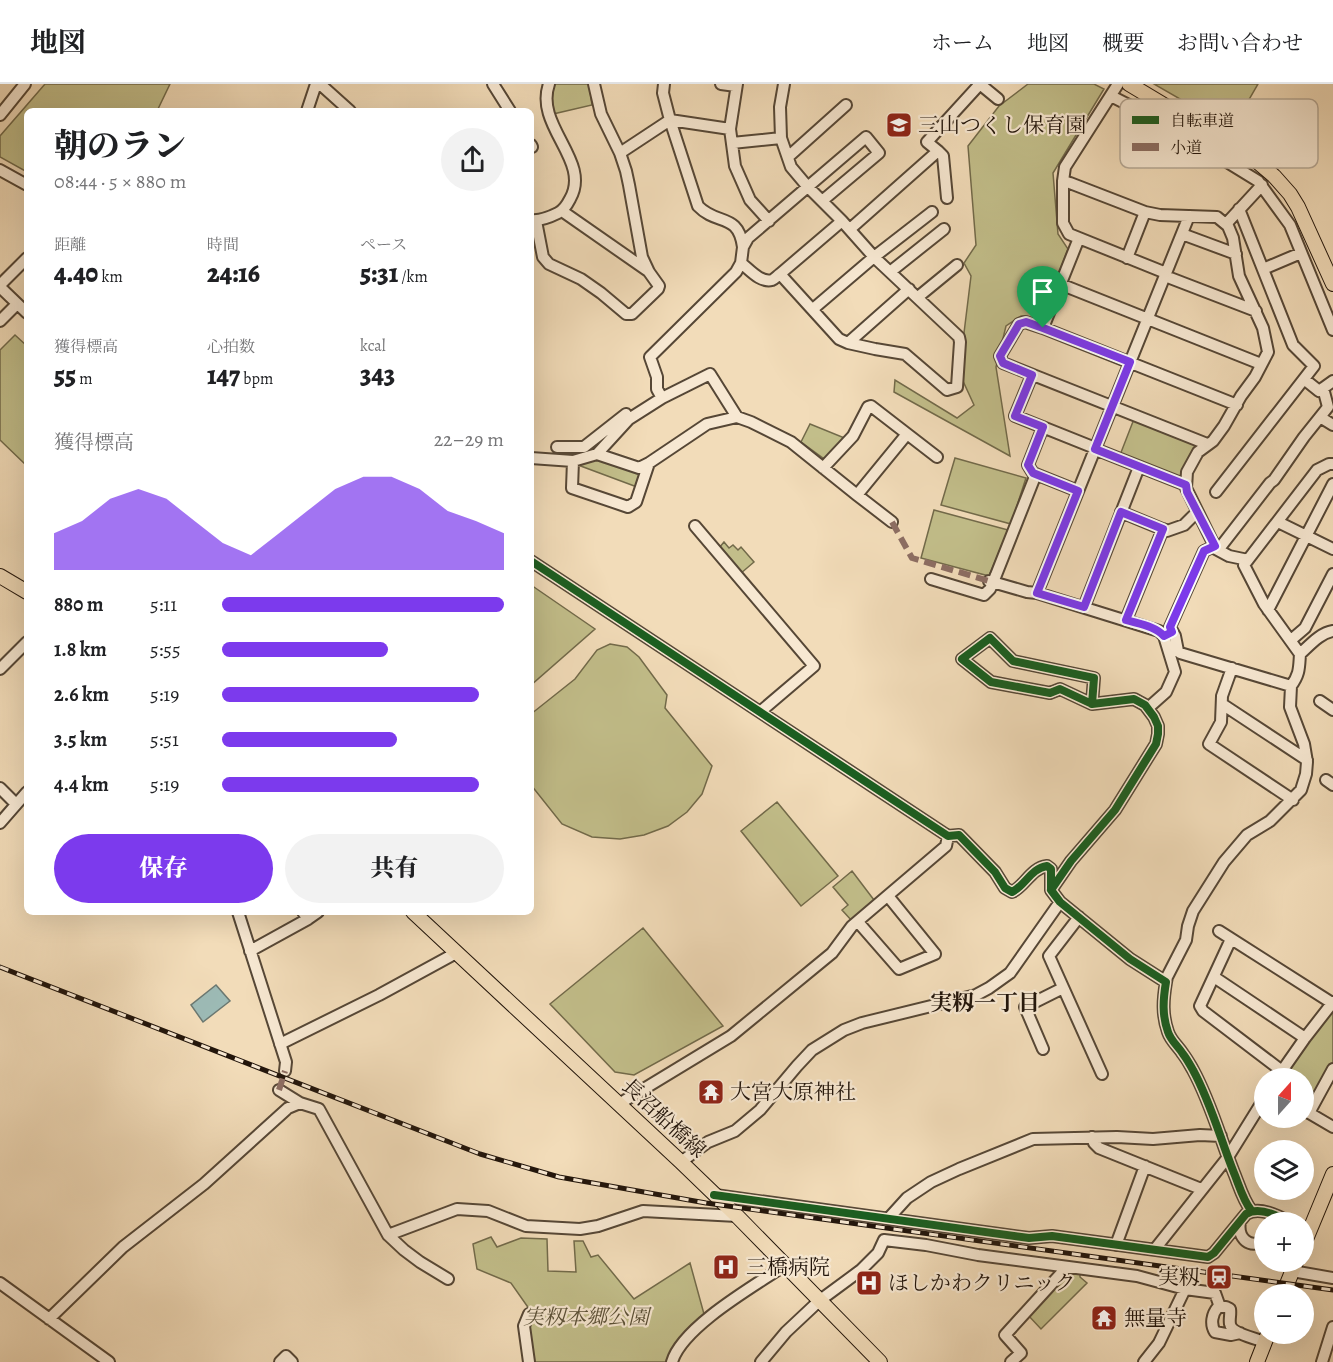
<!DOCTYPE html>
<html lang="ja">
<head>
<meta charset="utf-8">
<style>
  body { margin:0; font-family:Alegreya,"Noto Serif JP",serif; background:#f2f2f2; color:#202124; height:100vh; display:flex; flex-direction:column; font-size:22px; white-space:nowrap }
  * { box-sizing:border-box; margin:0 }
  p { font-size:20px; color:#757577 }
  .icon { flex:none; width:33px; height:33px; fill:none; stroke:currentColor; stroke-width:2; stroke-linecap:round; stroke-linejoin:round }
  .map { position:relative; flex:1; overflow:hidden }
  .panel { position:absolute; left:24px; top:24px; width:510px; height:807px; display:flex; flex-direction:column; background:#fff; border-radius:9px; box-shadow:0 6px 24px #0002 }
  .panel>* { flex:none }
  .needle { width:39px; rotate:21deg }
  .controls { position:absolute; left:1254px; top:984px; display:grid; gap:12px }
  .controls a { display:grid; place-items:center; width:60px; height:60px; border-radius:50%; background:#fff; box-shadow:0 6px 24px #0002; font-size:30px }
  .pin { position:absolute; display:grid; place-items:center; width:51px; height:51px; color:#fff; margin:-62px -26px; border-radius:50% 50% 50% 0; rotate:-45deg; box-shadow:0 0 6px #0007 }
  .pin .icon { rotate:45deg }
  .round { display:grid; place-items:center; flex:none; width:63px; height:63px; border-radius:32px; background:#f2f2f2 }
  .overview { display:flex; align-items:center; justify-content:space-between; height:102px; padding:0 30px }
  h1 { font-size:33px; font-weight:800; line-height:45px }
  .metrics { display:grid; grid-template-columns:repeat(3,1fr); gap:9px; height:102px; padding:6px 30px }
  .metrics div { display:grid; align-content:center }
  .metrics b { font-size:26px; font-weight:800 }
  .metrics small { font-size:16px; font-weight:400 }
  .metrics p { font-size:16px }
  .chart { height:168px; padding:12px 30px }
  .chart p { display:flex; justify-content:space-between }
  .chart svg { width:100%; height:108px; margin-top:6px; fill:#7c3aed; opacity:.7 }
  .cta { display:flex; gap:12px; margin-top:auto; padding:12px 30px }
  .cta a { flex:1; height:69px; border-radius:36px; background:#7c3aed; color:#fff; font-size:24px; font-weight:800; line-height:69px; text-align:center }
  .cta a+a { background:#f2f2f2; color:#202124 }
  ul { padding:0 30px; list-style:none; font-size:20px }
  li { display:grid; grid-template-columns:96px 72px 1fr; align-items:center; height:45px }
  li i { height:15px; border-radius:8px; background:#7c3aed }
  header { display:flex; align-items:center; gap:36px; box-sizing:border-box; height:84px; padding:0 30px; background:#fff; border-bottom:2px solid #e0e0e0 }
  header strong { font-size:28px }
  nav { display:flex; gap:33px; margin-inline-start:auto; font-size:21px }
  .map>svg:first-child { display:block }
  .green { fill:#c2be8a; stroke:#726a4a; stroke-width:1.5 }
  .water { fill:#9cbab5; stroke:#6b7871; stroke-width:1.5 }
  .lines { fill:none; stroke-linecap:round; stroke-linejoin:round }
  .minor-casing { stroke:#564736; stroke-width:14 }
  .major-casing { stroke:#22150b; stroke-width:16 }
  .minor { stroke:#f7e8d2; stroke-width:10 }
  .major { stroke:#f2dcb9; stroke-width:14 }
  .rail-casing { stroke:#22150b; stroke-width:5 }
  .rail { stroke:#f7e8d2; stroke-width:3; stroke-dasharray:9; stroke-linecap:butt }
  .quiet { stroke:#8d6e63; stroke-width:6; stroke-dasharray:12 6; stroke-linecap:butt }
  .cycleway-casing { stroke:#f7e8d2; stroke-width:11 }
  .cycleway { stroke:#1b5e20; stroke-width:8 }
  .route-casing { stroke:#fff; stroke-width:12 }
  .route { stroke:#7c3aed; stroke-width:8 }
  .labels { text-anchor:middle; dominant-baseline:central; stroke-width:4.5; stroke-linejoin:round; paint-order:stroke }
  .poi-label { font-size:21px; fill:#22150b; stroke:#f7e8d2; text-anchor:start }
  .street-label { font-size:21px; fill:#22150b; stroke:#f7e8d2 }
  .park-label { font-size:21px; font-style:italic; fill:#5a5037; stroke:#f7e8d2 }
  .neighbourhood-label { font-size:22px; font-weight:bold; fill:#22150b; stroke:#f7e8d2 }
  .key { fill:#f7e8d2; stroke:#b7a996; stroke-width:1.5 }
  .key-label { font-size:16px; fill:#22150b }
</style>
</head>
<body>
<header>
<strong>地図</strong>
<nav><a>ホーム</a><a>地図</a><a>概要</a><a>お問い合わせ</a></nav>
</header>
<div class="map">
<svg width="1333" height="1278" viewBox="0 0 1333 1278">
  <rect width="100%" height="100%" fill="#f2dcb9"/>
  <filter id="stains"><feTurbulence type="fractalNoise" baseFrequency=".00333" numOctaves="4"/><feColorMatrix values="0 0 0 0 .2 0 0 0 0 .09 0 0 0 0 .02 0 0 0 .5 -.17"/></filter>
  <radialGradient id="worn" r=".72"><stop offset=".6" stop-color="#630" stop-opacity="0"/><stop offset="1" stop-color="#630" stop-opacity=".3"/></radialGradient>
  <path class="green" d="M45,0H170L157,27H27V88L0,73V52Z
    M554,0H589L592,21L553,30L551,18Z
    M1028,0H1094L1104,5L1053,89L1058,150L1068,165L1041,236L1021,232L1006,242L996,283L1010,372L894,308L895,296L957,334L974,321L963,297L964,249L971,192L964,179L976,161L968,62L999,22Z
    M1154,0H1258L1232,45Z
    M15,251L27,262V382L0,356V266Z
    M1134,335L1200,361L1182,396L1120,371Z
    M810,340L847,355L826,375L823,374L801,358Z
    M955,374L1026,394L1011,440L941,421Z
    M598,375L639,389L641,393L637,403L578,381Z
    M934,426L1008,446L989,492L921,474Z
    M724,458L729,464L733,461L738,466L741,463L754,478L740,490L719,464Z
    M531,501L595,545L531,601Z
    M610,560L627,563L639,573L667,611L665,624L712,682L702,710L687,728L668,742L644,751L620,755L592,753L562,740L531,701V630L575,595L597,566Z
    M777,718L838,792L801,822L741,747Z
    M852,787L874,816L852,837L842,826L848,821L833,803Z
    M643,844L723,942L634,991L615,988L550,920Z
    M1333,926V979L1309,1022L1304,1019V994H1284L1314,950Z
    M491,1153L497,1163L521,1154L547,1155L548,1187L576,1188L574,1157H583L591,1173L598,1171L634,1215L690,1179L704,1230C689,1244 674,1257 669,1278H533L528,1242L532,1229L511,1199L477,1185L473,1160Z
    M1068,1186L1080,1187V1193L1087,1199L1041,1245L1027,1230Z"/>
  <path class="water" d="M216,901L230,917L203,938L191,921Z"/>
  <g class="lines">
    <defs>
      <path id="minor" d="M320,0L350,27
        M493,0L510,27
        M664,0L663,9L670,36L698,122C717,142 738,128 743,163
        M721,0L736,2
        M737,0L730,45L735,82L750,116L769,137
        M1118,0L1065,83L1063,97V139L1069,150L1166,189
        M981,1L998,15
        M1111,12L1162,38L1258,97L1290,141L1333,246
        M307,27L316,0
        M0,31L25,0
        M732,59L781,54
        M531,61L532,63H531
        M938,67L943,72L947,114
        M620,69L670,36L730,45
        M788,73L846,21
        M0,86L27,101
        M1063,97L1070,99L1145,128L1160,131L1217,133L1228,142L1233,154L1239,192L1263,244L1268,268L1255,293L1241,312L1224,342L1213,357L1198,368L1187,388L1186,404L1216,465L1229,472L1248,476
        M562,127L648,187
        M531,136C540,137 550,133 558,129C564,126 567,121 570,115C592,77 534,42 549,0
        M536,137L543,173L549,180L581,195L601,209L626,230H632L658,205L659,202L649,188L642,173L629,101L626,87L620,69L601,30L594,0
        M1226,140L1262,101
        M850,145L938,67L927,58L980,0
        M1182,150L1236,170
        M1127,174L1145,128
        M741,179C749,185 760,199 772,196C775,195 777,192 780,190L842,137
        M1263,185L1301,169
        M890,188L944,145
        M780,190L839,255L848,259L875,265L905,270L947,306L957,303L960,258L959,253L874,173L842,137L807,102L791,83L781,54L780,23L784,0
        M1165,192L1256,227
        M1060,200L1261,280
        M0,201L27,174
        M0,203L27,229
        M918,213L957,181
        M813,225L874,173L932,128
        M0,237L17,220
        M1043,244L1079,154
        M848,259L909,205
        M1032,291L1015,332L1095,364
        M1304,295L1319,307L1333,297
        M662,314L657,305V293L650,273L736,188L741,179L743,163L748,154L866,53L879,69L822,117
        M1320,333L1333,341
        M1043,343L1028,381L1033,389L1078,407
        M1207,360L1003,279L1000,272L1019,240L1025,238L1043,244L1237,321
        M557,363H584L626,330
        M1095,365L1186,401
        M597,370L629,335L662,314L710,290L737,333
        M531,374L573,377L597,370L639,384L649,379L707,340L737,333L751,338L791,358L857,411L892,438
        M573,377L572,404L628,423L636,418L649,379
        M823,384L853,352L868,323L871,322L937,373
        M1216,408L1314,282L1293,261L1239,125
        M857,411L907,350
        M1121,428L1167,447L1184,441L1197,428
        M1278,438L1333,465
        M695,442L814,582L760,628
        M1216,465L1222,461L1270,399L1274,396L1304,353L1328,323L1323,304
        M531,477L948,752L959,751L995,788L1005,804L1012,808C1025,802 1031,784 1047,782L1051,785V806L1060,818L1130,875L1166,898C1163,916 1162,931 1168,948C1171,957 1178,962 1183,970C1187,975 1190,981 1193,986C1211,1019 1220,1054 1234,1089C1239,1101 1243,1116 1251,1126
        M931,495L984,511L990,505L996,491L1036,390
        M989,497L1027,508L1037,509L1159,547L1164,552L1175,588L1166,608L1148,624
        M1037,509L1189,132
        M1084,523L1139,383
        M1268,526L1333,400
        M1126,536L1163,445
        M1291,556L1305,544L1333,490
        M1300,570L1264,520L1244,481L1317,386L1329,380H1333
        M1232,584L1222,612L1221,638L1209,660L1293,716
        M0,585L27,558
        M1291,602C1300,590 1299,583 1300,570C1310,561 1320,549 1333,547
        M1320,617L1333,626
        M1222,620L1307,676
        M1326,696L1333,701
        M0,704L16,720
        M0,739L27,708
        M1051,806L1071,777L1115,726L1156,660L1158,650V642L1154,633L1145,621L1134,615L1092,620L1060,605L1050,609L991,598L962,575L990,554L1013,577L1094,594L1092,620
        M238,828L286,978L285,987
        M1079,833L1049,872L1102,990
        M308,835L318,828
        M858,838L899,885L935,870L888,812
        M1219,847L1332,919
        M1231,855L1200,922L1203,927L1282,987
        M250,867L308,835L303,828
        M1214,893L1305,954
        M1166,898L1167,893L1186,856L1188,842L1193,827L1224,778L1247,751L1270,737L1301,706L1306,690L1307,678L1304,660L1290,623L1291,602L1180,569L1178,567L1175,552L1170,543L1204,467L1215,462
        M280,960L379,911L456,869
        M1043,965L1025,923L1063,904
        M1277,994L1305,954L1333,918
        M279,1006L300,1019L319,1025L388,1151L404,1166L420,1178L448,1195
        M619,1020L731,952L832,869L852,842L946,762L948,752
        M1304,1026L1333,1043
        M1309,1029L1333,985
        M1092,1053L1094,1059L1099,1064L1201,1105
        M681,1078L708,1058L735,1047L760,1026L797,982L812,966L844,946L862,939L976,911L989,904L1010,889L1060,818
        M715,1111L1029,1154L1052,1152L1208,1173L1214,1169L1246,1130C1259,1122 1277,1131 1289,1138
        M888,1135L907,1114L931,1098L959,1085L1033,1055L1117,1053L1153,1055L1200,1051L1221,1052
        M1240,1138C1237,1154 1250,1166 1264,1156
        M388,1151L457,1125L488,1127L526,1142L580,1145L598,1142L643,1127L737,1132
        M1116,1161L1145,1082
        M1155,1165L1228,1073L1264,1015
        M1292,1187L1333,1194
        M0,1199L109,1278
        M49,1235L123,1163L204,1100L288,1024L300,1019
        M1240,1249L1231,1251L1215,1248C1210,1240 1212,1230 1218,1223H1226L1230,1225C1231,1230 1229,1235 1230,1240C1231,1249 1257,1255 1265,1258
        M280,1278L286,1272L292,1278
        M529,1278L524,1242L529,1230
        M672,1278C682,1243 754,1202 784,1182
        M761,1278L786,1248L819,1217L861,1186L878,1169L884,1156L926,1161L978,1171L1137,1192L1185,1205L1215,1209L1220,1223
        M1011,1278L1021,1269L1005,1251L1067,1183
        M1144,1278L1159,1259L1185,1205
        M1322,1278L1333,1243"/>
      <path id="major" d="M1129,0L1254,75L1274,92L1290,110L1298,123L1333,200
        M0,492L27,508
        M413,828L681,1078L737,1132L880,1278
        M1304,1160L1333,1090
        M1283,1210L1296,1178
        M1257,1278L1268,1250"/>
    </defs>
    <use href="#minor" class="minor-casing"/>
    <use href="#major" class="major-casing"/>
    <use href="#minor" class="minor"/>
    <use href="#major" class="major"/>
    <defs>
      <path id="rail" d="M0,883L480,1070L559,1093L706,1119L1333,1206"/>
    </defs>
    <use href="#rail" class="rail-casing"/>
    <use href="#rail" class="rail"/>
    <path class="quiet" d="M892,438L912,474L989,497
      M279,1006L285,987"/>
    <defs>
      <path id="cycleway" d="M531,477L948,752L959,751L995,788L1005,804L1012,808C1025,802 1031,784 1047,782L1051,785V806L1060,818L1130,875L1166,898C1163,916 1162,931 1168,948C1171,957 1178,962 1183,970C1187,975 1190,981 1193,986C1211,1019 1220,1054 1234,1089C1239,1101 1243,1116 1251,1126
        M1051,806L1071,777L1115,726L1156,660L1158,650V642L1154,633L1145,621L1134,615L1092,620L1060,605L1050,609L991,598L962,575L990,554L1013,577L1094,594L1092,620
        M714,1111L1029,1154L1052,1152L1208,1173L1214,1169L1246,1130C1259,1122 1277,1131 1289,1138"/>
    </defs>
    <use href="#cycleway" class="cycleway-casing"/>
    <use href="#cycleway" class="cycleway"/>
  </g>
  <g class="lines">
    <defs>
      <path id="route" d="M1026,238L1043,244L1130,278L1095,365L1186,401L1187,408L1215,462L1204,467L1170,543L1172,548L1164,552C1155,542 1139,540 1126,536L1163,445L1121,428L1084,523L1037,509L1078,407L1033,389L1028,381L1043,343L1015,332L1032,291L1003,279L1000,272L1019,240Z"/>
    </defs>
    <use href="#route" class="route-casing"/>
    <use href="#route" class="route"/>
  </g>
  <defs>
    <symbol id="school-square" viewBox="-11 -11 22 22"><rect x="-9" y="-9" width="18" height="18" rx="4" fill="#8f2418" stroke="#f7e8d2"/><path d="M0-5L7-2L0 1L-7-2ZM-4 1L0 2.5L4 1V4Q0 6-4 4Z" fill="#fff"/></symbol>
    <symbol id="temple-square" viewBox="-11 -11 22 22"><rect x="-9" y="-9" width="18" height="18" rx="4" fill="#8f2418" stroke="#f7e8d2"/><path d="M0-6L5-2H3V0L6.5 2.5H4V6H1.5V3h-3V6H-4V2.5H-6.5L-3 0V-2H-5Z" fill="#fff"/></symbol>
    <symbol id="hospital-square" viewBox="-11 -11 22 22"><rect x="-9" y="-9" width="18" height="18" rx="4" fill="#8f2418" stroke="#f7e8d2"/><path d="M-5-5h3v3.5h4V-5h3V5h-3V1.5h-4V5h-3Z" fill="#fff"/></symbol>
    <symbol id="station-square" viewBox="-11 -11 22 22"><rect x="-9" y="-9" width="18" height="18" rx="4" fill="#8f2418" stroke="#f7e8d2"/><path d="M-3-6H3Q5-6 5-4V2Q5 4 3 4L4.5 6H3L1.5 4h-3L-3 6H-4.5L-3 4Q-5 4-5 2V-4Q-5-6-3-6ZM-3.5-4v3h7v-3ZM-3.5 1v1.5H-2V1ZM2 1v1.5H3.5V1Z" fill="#fff"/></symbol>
  </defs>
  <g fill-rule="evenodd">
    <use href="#school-square" x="884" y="26" width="30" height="30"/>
    <use href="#temple-square" x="696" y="993" width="30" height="30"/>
    <use href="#hospital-square" x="711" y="1168" width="30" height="30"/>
    <use href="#station-square" x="1204" y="1178" width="30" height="30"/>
    <use href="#hospital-square" x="854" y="1184" width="30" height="30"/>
    <use href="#temple-square" x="1089" y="1219" width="30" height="30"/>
  </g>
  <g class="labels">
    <g class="poi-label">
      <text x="918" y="41">三山つくし保育園</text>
      <text x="730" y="1008">大宮大原神社</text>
      <text x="746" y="1183">三橋病院</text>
      <text x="1200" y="1193" text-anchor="end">実籾</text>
      <text x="888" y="1199">ほしかわクリニック</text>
      <text x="1124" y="1234">無量寺</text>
    </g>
    <g class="street-label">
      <text transform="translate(664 1034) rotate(43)">長沼船橋線</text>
    </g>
    <g class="park-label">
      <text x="586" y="1233">実籾本郷公園</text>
    </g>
    <g class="neighbourhood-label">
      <text x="985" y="919">実籾一丁目</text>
    </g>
  </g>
  <rect x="1120" y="15" width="198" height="69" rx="9" class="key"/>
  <rect x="1132" y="32" width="27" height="8" fill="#1b5e20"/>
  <rect x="1132" y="59" width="27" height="8" fill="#8d6e63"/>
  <g class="key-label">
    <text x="1170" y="42">自転車道</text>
    <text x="1170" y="69">小道</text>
  </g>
  <rect width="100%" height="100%" filter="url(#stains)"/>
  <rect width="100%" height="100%" fill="url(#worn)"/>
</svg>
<div class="controls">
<a><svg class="needle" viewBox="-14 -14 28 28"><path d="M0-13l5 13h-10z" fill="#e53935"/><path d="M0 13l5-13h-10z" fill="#757577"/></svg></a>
<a><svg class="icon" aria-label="layers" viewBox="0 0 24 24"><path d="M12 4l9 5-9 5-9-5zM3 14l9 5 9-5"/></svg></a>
<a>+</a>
<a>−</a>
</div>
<div class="pin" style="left:1043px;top:244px;background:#1e9e55"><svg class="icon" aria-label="arrive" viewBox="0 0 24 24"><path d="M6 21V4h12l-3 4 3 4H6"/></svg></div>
<section class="panel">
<div class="overview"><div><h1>朝のラン</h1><p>08:44 · 5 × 880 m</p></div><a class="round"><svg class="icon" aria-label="share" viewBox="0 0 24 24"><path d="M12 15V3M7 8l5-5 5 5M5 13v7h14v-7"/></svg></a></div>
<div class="metrics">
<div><p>距離</p><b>4.40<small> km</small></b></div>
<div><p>時間</p><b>24:16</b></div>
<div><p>ペース</p><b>5:31<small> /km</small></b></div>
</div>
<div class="metrics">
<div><p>獲得標高</p><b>55<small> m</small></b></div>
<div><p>心拍数</p><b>147<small> bpm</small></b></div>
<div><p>kcal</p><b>343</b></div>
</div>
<div class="chart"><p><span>獲得標高</span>22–29 m</p>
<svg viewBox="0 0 160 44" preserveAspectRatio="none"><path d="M0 44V29L10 24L20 15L30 11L40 15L50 24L60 33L70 38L80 29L90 20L100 11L110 6L120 6L130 11L140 20L150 24L160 29V44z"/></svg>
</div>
<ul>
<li><b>880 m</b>5:11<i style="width:100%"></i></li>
<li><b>1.8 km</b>5:55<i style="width:59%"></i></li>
<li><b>2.6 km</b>5:19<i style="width:91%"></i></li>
<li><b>3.5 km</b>5:51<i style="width:62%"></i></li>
<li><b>4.4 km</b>5:19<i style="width:91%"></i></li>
</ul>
<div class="cta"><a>保存</a><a>共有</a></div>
</section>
</div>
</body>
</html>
